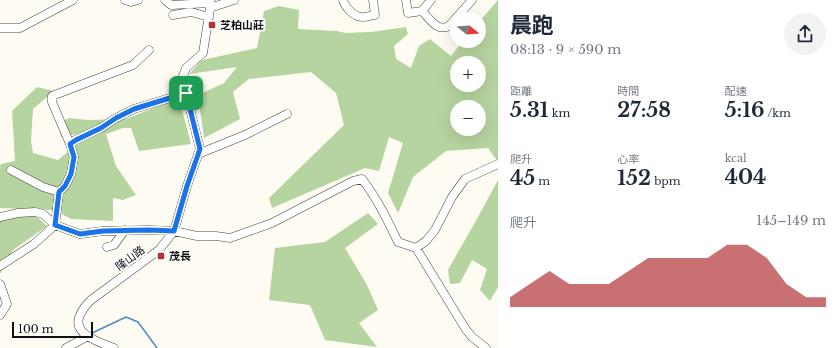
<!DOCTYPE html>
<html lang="zh-TW">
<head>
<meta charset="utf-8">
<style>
  body { margin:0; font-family:"Libre Baskerville","Noto Sans TC",serif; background:#f2f2f3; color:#1f2937; height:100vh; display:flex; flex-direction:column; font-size:15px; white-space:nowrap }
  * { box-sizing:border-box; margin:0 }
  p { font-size:13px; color:#747a83 }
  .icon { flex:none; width:22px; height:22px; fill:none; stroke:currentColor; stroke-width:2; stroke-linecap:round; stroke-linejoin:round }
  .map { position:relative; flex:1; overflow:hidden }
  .details { display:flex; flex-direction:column; background:#fff; width:340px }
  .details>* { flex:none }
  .needle { width:26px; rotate:107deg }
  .buttons { position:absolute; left:450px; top:12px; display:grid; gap:8px }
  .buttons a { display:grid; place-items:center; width:36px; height:36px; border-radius:50%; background:#fff; box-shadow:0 4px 16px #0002; font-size:20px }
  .scale { position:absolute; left:12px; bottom:10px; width:81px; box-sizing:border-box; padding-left:4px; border:2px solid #0f0f0f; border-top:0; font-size:11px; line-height:14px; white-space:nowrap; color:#0f0f0f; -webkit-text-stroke:3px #fff; paint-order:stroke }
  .pin { position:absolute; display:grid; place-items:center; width:34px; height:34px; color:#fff; margin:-17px; border-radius:8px; box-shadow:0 2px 6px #0006 }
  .round { display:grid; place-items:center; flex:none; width:42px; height:42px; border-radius:21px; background:#f2f2f3 }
  .summary { display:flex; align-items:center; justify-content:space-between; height:68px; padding:0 12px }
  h1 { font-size:22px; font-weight:700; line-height:30px }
  .metrics { display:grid; grid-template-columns:repeat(3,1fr); gap:6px; height:68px; padding:4px 12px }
  .metrics div { display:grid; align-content:center }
  .metrics b { font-size:20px; font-weight:700 }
  .metrics small { font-size:11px; font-weight:400 }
  .metrics p { font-size:11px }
  .chart { height:112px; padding:8px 12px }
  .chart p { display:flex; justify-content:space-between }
  .chart svg { width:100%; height:72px; margin-top:4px; fill:#b13437; opacity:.7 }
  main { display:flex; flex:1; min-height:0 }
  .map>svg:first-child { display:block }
  .forest { fill:#b6d49f; fill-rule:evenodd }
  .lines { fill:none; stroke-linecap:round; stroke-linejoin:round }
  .stream { stroke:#4a8ec0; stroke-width:1.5 }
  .minor-casing { stroke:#424242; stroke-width:9 }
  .minor { stroke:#fff; stroke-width:8 }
  .route-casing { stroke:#fff; stroke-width:8 }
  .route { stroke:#1a73e8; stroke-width:5 }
  .poi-dot { fill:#b13437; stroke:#fff; stroke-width:1.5 }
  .labels { text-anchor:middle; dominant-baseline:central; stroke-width:4; stroke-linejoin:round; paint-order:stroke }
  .poi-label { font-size:11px; font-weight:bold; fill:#0f0f0f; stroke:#fff; text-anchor:start }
  .street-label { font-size:11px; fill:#0f0f0f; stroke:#fff }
</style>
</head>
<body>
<main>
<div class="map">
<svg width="498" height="348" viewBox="0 0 498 348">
  <rect width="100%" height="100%" fill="#fefcf2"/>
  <path class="forest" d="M498,0V162L488,148L446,151L413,177L398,213L388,193L403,143L389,137L379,171L365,168L272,208L269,198L344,125L336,93L311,72L249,79L233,92L240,119L204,138L198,95L224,83L237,67L189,74L202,60L257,48L264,11L279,6L299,10L298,29L337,31L345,33L371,32L406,27L408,34L394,46L396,59L411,68L419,46L430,39L451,56L463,41H479V22ZM457,63H479V85H457ZM457,107H479V129H457Z
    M37,87L54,91L33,109L31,141L33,153L58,160L77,144L87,132L61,137L58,124L69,118L88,120L126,119L179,98L191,144L139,151L131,128H123L106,134L116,166L136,195L123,200L113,198V221L71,219L54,210L0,208V166L1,164L15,161L12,111Z
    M498,180V287L490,301L480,290L487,269L472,260L460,283L450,284L448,270L478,217Z
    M33,213L47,226L13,250L0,274V219Z
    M368,213L378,224L345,248L367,285L378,310L359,323L377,347L325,340L310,305L269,300L275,248L325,242Z"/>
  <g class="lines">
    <path class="stream" d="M90,334L126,317L138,322L157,348"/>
    <defs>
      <path id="minor" d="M125,0L131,2L138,0
        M165,0L171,5L211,3
        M343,0C345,7 354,17 362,17C365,18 371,15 375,15L373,0
        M406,0L408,13L422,11
        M210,8L234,0
        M422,11C430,19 437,32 449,26L472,0
        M422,11L431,0
        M173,15L191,12L209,17
        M0,28H20L73,0
        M70,144L52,102V96L133,65L149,50
        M198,154L245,135L287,114
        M11,170L43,187L59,192
        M0,217L18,213L35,212L43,214L55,225L80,234L103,231L149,230L174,231L197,236H216L230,238L272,223L353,181L362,179C377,198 388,221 398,242L416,248L426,241L435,230L452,197L465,179L498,164
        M107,247L114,245L125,230
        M416,248L465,328L472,337L486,348
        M0,266L34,244L55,225L59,192L65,186L71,174L74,157L70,144L75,140L101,128L116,118L134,109L186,93
        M0,284L7,304L0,315
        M66,348L88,336
        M114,348C88,338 62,329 91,300L159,250L174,231L187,186L200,149L186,93L183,76L186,68L203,53L210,8V0"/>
    </defs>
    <use href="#minor" class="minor-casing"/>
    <use href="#minor" class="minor"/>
  </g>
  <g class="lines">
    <defs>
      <path id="route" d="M186,93L200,149L187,186L174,231L149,230L103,231L80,234L55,225L59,192L65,186L71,174L74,157L70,144L76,140L101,128L116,118L134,109Z"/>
    </defs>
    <use href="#route" class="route-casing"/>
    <use href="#route" class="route"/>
  </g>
  <g class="poi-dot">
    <rect x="208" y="21" width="8" height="8" rx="2"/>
    <rect x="157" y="252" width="8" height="8" rx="2"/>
  </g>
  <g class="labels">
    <g class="poi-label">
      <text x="220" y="25">芝柏山莊</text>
      <text x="169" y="256">茂長</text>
    </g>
    <g class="street-label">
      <text transform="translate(130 258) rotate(-36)">隆山路</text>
    </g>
  </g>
</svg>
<div class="buttons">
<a><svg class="needle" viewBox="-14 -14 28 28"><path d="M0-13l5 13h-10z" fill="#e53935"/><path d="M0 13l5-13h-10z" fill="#747a83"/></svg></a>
<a>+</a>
<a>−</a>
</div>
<div class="scale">100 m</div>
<div class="pin" style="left:186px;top:93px;background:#1e9e55"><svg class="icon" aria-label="arrive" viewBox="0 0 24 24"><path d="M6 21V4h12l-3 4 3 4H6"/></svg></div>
</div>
<section class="details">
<div class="summary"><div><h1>晨跑</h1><p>08:13 · 9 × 590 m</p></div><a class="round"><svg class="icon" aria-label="share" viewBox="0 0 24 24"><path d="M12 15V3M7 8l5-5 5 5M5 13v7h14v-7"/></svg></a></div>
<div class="metrics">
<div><p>距離</p><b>5.31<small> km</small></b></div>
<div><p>時間</p><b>27:58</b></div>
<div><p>配速</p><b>5:16<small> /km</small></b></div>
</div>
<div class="metrics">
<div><p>爬升</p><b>45<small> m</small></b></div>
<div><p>心率</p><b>152<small> bpm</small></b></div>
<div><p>kcal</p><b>404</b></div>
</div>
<div class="chart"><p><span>爬升</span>145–149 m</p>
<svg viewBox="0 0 160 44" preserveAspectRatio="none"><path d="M0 44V38L10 30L20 22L30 30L40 30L50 30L60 22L70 14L80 14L90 14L100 14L110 6L120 6L130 14L140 30L150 38L160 38V44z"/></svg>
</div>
</section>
</main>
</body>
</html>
